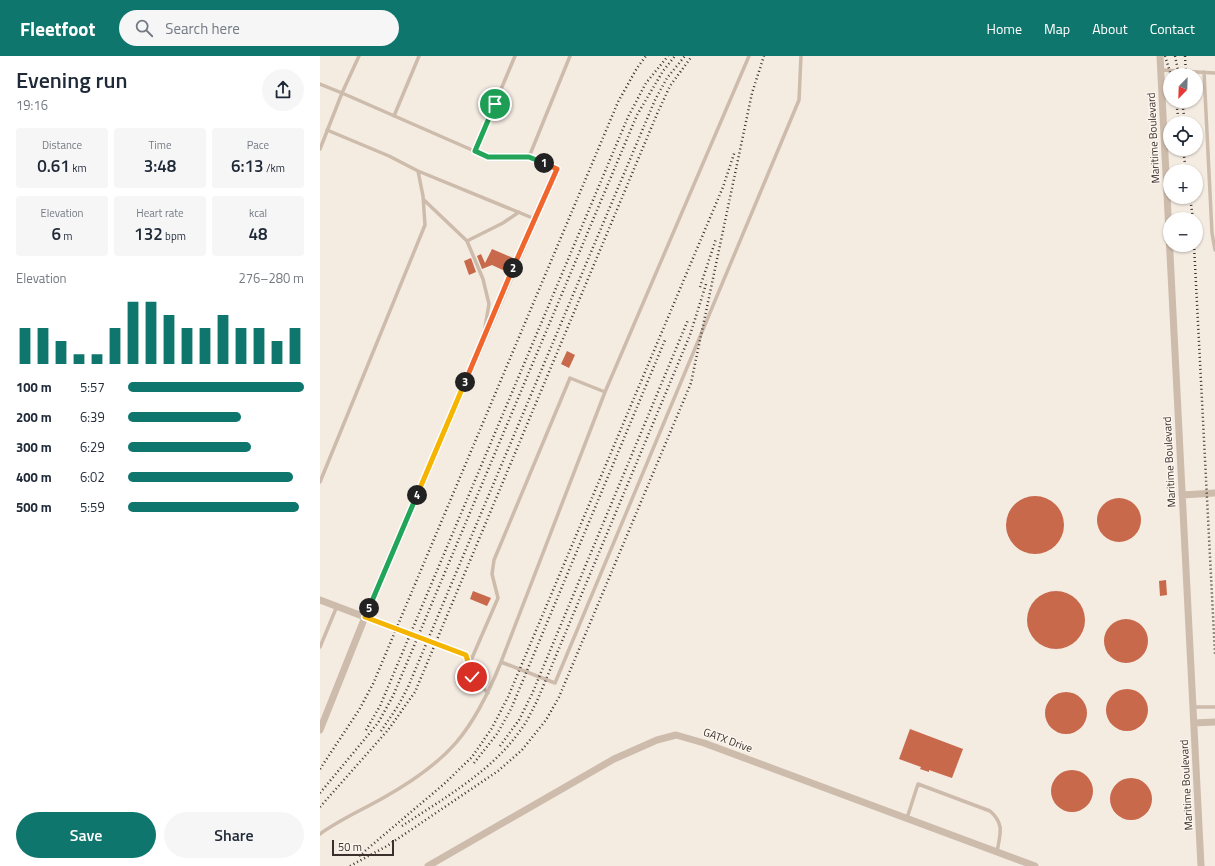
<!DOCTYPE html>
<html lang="en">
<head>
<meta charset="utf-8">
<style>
  body { margin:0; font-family:"Titillium Web",sans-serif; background:#f6f6f7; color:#1f2937; height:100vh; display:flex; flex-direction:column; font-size:15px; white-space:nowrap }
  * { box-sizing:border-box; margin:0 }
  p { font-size:13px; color:#747a83 }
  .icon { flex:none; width:22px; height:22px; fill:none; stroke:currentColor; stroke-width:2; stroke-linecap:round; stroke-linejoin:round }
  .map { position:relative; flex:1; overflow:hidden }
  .side { display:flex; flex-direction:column; background:#fff; width:320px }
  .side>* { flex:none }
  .needle { width:26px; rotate:203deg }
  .tools { position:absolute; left:843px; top:12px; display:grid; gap:8px }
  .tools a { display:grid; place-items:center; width:40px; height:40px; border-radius:50%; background:#fff; box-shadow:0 1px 3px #0004; font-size:20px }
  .scale { position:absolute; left:12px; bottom:10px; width:62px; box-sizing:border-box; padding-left:4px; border:2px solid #3b302b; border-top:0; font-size:11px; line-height:14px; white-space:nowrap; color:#3b302b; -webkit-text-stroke:3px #fbf5ee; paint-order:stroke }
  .pin { position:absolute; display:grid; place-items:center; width:34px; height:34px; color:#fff; margin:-17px; border:2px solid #fff; border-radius:50%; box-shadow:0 1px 4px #0007 }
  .km { position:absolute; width:20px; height:20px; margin:-10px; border-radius:50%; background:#222; color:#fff; font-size:11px; line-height:20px; text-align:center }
  .round { display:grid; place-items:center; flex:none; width:42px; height:42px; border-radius:21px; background:#f6f6f7 }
  .overview { display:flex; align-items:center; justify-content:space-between; height:68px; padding:0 16px }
  h1 { font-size:22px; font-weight:600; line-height:30px }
  .figures { display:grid; grid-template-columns:repeat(3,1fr); gap:6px; height:68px; padding:4px 16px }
  .figures div { display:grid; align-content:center; border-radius:4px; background:#f6f6f7; text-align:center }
  .figures b { font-size:17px; font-weight:600 }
  .figures small { font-size:11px; font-weight:400 }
  .figures p { font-size:11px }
  .chart { height:112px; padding:8px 16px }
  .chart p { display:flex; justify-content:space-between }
  .chart svg { width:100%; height:72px; margin-top:4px; stroke:#0f766e; stroke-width:6 }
  .primary-button { display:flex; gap:8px; margin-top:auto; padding:8px 16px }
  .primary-button a { flex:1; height:46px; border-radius:24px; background:#0f766e; color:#fff; font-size:16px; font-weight:600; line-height:46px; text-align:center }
  .primary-button a+a { background:#f6f6f7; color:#1f2937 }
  ul { padding:0 16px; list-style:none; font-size:13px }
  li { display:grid; grid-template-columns:64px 48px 1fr; align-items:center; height:30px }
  li i { height:10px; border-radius:5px; background:#0f766e }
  header { display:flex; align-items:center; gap:24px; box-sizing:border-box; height:56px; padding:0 20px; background:#0f766e; color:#fff }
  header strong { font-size:19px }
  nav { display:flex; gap:22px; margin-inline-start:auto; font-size:14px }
  .search { width:280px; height:36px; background:#f6f6f7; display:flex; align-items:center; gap:10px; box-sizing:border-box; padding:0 14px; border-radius:22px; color:#747a83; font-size:15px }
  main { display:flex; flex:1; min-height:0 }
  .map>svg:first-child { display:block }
  .building { fill:#c8694b }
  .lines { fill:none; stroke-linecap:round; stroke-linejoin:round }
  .lane { stroke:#cdbbac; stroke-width:3.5 }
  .street { stroke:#cdbbac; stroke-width:7 }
  .rail { stroke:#3b302b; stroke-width:2.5; stroke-dasharray:1 3; stroke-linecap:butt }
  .split-1-casing { stroke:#fff; stroke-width:8 }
  .split-2-casing { stroke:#fff; stroke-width:8 }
  .split-3-casing { stroke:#fff; stroke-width:8 }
  .split-4-casing { stroke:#fff; stroke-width:8 }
  .split-5-casing { stroke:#fff; stroke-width:8 }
  .split-6-casing { stroke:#fff; stroke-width:8 }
  .split-1 { stroke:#22a559; stroke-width:5 }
  .split-2 { stroke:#f0652b; stroke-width:5 }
  .split-3 { stroke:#f0652b; stroke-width:5 }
  .split-4 { stroke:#f5b400; stroke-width:5 }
  .split-5 { stroke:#22a559; stroke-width:5 }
  .split-6 { stroke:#f5b400; stroke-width:5 }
  .labels { text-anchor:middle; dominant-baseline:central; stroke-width:3; stroke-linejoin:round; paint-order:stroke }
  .street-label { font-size:11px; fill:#3b302b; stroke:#fbf5ee }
</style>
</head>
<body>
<header>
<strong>Fleetfoot</strong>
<div class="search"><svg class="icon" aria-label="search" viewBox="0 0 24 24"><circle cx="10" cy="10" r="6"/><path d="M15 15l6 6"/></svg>Search here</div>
<nav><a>Home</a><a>Map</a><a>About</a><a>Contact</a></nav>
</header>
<main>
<section class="side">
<div class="overview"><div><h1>Evening run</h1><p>19:16</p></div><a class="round"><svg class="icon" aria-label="share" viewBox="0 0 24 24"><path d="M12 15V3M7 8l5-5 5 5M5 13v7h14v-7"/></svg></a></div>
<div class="figures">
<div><p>Distance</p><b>0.61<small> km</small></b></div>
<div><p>Time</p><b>3:48</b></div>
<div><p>Pace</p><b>6:13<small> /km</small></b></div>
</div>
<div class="figures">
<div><p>Elevation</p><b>6<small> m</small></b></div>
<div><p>Heart rate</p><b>132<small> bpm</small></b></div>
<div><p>kcal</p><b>48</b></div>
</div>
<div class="chart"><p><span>Elevation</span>276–280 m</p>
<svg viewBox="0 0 160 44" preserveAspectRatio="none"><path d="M5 44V22M15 44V22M25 44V30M35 44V38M45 44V38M55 44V22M65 44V6M75 44V6M85 44V14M95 44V22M105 44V22M115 44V14M125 44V22M135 44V22M145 44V30M155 44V22"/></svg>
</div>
<ul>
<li><b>100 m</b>5:57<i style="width:100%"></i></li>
<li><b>200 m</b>6:39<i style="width:64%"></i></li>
<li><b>300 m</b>6:29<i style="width:70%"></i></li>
<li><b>400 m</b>6:02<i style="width:94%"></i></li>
<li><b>500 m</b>5:59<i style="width:97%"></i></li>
</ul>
<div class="primary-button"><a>Save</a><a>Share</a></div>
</section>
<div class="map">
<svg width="895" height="810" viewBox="0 0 895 810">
  <rect width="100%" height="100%" fill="#f4ebe1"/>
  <path class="building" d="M172,193L193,202L187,216L172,209L162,213L157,200L161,198L165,207Z
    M151,202L156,216L149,219L144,205Z
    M247,295L255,299L249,312L241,308Z
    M686 469a29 29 0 1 1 58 0a29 29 0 1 1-58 0Z
    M777 464a22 22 0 1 1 44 0a22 22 0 1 1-44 0Z
    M846,524L847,539L840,540L839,525Z
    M153,535L171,542L167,550L150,543Z
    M707 564a29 29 0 1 1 58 0a29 29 0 1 1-58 0Z
    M784 585a22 22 0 1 1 44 0a22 22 0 1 1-44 0Z
    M786 654a21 21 0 1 1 42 0a21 21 0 1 1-42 0Z
    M725 657a21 21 0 1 1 42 0a21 21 0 1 1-42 0Z
    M590,673L643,693L632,722L609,714V716L600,713L601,711L579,703Z
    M731 735a21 21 0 1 1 42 0a21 21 0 1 1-42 0Z
    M790 743a21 21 0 1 1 42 0a21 21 0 1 1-42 0Z"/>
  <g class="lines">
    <path class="lane" d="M39,0L22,37L168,101H209L237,113L215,163L98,115
      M841,14L895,17
      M884,16L892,177L895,194
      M0,28L22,37L0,93
      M74,60L99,0
      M155,95L195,0
      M209,101L250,0
      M104,144L147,185L163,223L169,248L164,277
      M147,185L183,167L199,156
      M0,426L105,169L103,140L98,115L69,100L7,74
      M45,561L152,602L178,542L172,518L174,504L250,322L285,336
      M0,591L17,550
      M146,599L152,621L168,637
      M181,606L235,627L479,44L481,0
      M873,651H895
      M587,762L598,728L670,755C685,768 680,778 677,796
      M0,778C19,764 42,754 63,742C129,705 153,676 181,606L285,336L429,0"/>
    <path class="street" d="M840,0L881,810
      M862,439L895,437
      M0,544L45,561
      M874,667L895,666
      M0,674L45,561L215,163
      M108,810L294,703L337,684L356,679L384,687L715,810"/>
    <path class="rail" d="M845,0L851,19
      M855,0L859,19
      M865,0L866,19
      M856,45L859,67
      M862,45L865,67
      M863,93L866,115
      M870,141L873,163
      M874,189L895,598
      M380,231L396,183
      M46,674L60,650L308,61L326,27L348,0
      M61,675L78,650L88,631L335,44L347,22L365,0
      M180,690L199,664L212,638L368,264
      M154,707L177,678L191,653L345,284
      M0,713L39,654L53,628L298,46L317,12L326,0
      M0,737L58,667L73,640L317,59L343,15L355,0
      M0,751L68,674L95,636L337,58L350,30L372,0
      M82,770C124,742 173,715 202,672C208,664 212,654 217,645L370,279L387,225
      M39,800L124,728L152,701L172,672L188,641L403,131L415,95
      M30,810L67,790L178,715L202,694L226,664L239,641L371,327L432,37L444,0"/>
  </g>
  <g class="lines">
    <defs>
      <path id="split-1" d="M175,48L155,95L168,101H209L224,107"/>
      <path id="split-2" d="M193,212L237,113L224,107"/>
      <path id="split-3" d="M145,326L193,212"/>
      <path id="split-4" d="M97,439L145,326"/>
      <path id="split-5" d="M49,552L97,439"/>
      <path id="split-6" d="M49,552L45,561L146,599L152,621"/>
    </defs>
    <use href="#split-1" class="split-1-casing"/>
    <use href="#split-2" class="split-2-casing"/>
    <use href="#split-3" class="split-3-casing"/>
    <use href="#split-4" class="split-4-casing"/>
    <use href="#split-5" class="split-5-casing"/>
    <use href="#split-6" class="split-6-casing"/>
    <use href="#split-1" class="split-1"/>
    <use href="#split-2" class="split-2"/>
    <use href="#split-3" class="split-3"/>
    <use href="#split-4" class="split-4"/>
    <use href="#split-5" class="split-5"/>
    <use href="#split-6" class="split-6"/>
  </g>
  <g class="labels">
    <g class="street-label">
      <text transform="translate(833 82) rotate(-93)">Maritime Boulevard</text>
      <text transform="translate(849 406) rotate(-93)">Maritime Boulevard</text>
      <text transform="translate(408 684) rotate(20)">GATX Drive</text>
      <text transform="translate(866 729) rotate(-93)">Maritime Boulevard</text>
    </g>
  </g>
</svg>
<div class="tools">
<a><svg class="needle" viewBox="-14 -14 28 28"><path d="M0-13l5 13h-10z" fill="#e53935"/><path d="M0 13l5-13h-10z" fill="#747a83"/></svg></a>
<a><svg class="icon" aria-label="locate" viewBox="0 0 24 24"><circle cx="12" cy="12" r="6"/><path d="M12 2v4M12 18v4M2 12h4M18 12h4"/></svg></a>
<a>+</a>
<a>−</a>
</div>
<div class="scale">50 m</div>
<div class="pin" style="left:175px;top:48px;background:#1e9e55"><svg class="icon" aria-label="arrive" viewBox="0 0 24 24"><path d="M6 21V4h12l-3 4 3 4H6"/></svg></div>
<div class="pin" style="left:152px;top:621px;background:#d93025"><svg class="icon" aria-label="check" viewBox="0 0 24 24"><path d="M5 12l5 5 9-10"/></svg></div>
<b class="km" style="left:224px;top:107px">1</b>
<b class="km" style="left:193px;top:212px">2</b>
<b class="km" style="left:145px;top:326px">3</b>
<b class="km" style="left:97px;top:439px">4</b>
<b class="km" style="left:49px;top:552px">5</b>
</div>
</main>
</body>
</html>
